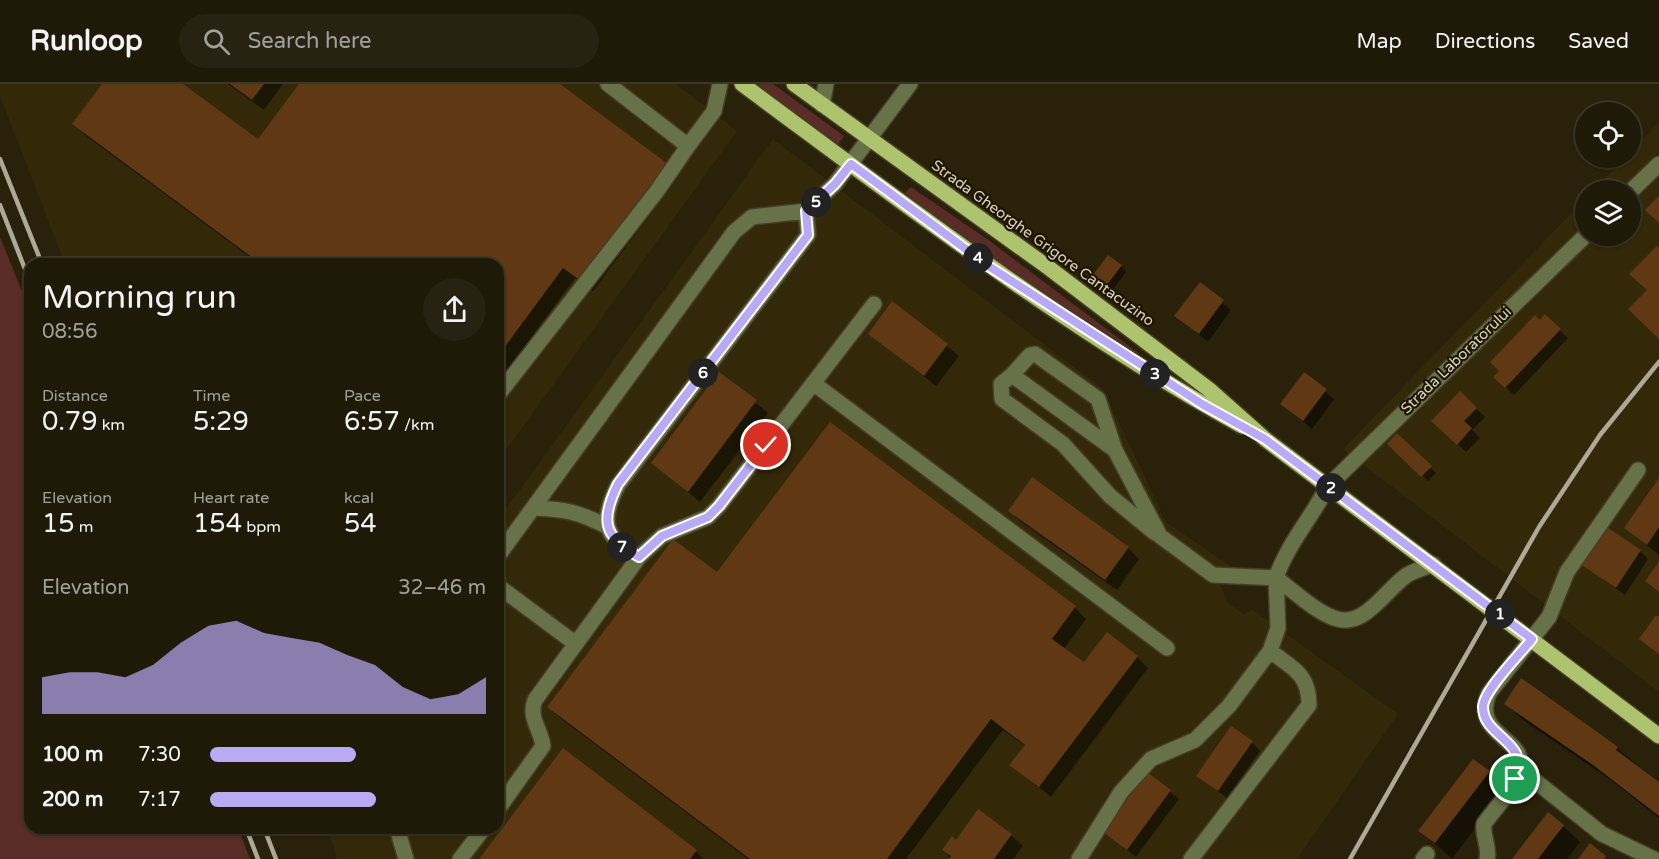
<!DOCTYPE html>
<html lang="en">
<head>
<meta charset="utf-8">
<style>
  body { margin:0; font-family:"Varela Round",sans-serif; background:#272211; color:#f1f3f6; height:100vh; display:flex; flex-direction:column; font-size:22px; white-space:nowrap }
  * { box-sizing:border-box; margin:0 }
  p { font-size:20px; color:#a1a09b }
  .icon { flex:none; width:33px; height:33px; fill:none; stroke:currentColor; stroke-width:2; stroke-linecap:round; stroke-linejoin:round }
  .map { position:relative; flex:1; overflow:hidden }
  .details { position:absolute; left:24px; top:174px; width:480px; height:576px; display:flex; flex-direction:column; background:#1f1907; border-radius:18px; box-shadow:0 2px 4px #0004,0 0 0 2px #3c3828 }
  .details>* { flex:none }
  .buttons { position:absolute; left:1575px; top:18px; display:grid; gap:12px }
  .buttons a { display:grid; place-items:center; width:66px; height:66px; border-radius:50%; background:#1f1907; box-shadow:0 2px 4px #0004,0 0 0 2px #3c3828; font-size:30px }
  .pin { position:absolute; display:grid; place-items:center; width:51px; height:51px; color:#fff; margin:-26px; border:3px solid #fff; border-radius:50%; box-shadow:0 2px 6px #0007 }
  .km { position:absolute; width:30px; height:30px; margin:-15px; border-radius:50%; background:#222; color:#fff; font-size:16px; line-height:30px; text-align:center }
  .round { display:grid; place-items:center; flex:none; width:63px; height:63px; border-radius:32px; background:#272211 }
  .head { display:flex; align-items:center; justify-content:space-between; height:102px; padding:0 18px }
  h1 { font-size:33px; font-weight:600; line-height:45px }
  .stats { display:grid; grid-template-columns:repeat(3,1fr); gap:9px; height:102px; padding:6px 18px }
  .stats div { display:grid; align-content:center }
  .stats b { font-size:26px; font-weight:600 }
  .stats small { font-size:16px; font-weight:400 }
  .stats p { font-size:16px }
  .chart { height:168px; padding:12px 18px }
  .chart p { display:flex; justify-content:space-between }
  .chart svg { width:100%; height:108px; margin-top:6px; fill:#baaaf6; opacity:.7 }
  ul { padding:0 18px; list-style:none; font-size:20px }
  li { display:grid; grid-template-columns:96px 72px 1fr; align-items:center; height:45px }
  li i { height:15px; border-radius:8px; background:#baaaf6 }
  header { display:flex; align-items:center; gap:36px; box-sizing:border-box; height:84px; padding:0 30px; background:#1f1907; border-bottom:2px solid #3c3828 }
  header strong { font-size:28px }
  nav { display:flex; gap:33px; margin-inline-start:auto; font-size:21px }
  .search { width:420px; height:54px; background:#272211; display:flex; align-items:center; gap:15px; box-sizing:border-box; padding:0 21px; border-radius:33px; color:#a1a09b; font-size:22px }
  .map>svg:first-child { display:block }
  .built { fill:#332808 }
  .green { fill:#5a2c27 }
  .shadow { fill:#0007 }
  .building { fill:#613814 }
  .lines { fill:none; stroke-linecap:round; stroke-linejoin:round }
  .minor-casing { stroke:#453d27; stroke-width:18 }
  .major-casing { stroke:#453d27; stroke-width:18 }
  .minor { stroke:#677249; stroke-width:15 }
  .major { stroke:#adc36d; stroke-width:15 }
  .rail { stroke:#aea898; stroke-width:4.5 }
  .route-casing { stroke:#fff; stroke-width:12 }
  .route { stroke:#baaaf6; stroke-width:8 }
  .labels { text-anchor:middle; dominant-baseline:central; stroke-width:4.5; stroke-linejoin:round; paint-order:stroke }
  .street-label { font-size:15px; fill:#d7d2c4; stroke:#1f1702 }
</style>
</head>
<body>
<header>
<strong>Runloop</strong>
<div class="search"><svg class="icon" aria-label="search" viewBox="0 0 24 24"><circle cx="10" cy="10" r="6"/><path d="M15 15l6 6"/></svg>Search here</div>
<nav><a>Map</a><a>Directions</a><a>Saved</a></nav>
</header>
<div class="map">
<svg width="1659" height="775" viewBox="0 0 1659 775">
  <rect width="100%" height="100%" fill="#292109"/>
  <path class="built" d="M0,0H676L737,47L498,377V180H65L0,12Z
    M1659,38V608L1343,365L1585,115L1586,152H1630V106H1593L1625,74H1630L1631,68Z
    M773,55L1103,305L1166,438L1233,484L1220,500L1228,519L1243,530L1253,526L1398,630L1297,775H337L328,744H498V436Z"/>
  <path class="green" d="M759,0H773L844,52L837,62L756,3Z
    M911,103L987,155L1137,268L1147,279L976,165L905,109Z
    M0,153L30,227V744H238L250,775H0Z"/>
  <path class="shadow" d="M104,0H181L258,57L301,0H557L667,81L678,93L593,207L575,194L498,298V180H259L85,51L74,40Z
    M228,0H283L264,26Z
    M1121,182L1126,188L1113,205L1101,196Z
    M1200,200L1231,226L1208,258L1176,232Z
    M892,220L959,272L936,302L870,250Z
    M1545,232L1568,254L1514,311L1495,293Z
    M720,290L768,329L700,418L653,379Z
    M1304,290L1334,315L1312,345L1282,320Z
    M1460,309L1485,333L1472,346L1480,354L1466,368L1433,337Z
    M830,340L1075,524L1086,535L1064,565L1084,580L1137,573L1148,584L1051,713L1011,681L1025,662L1003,646L906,775H748L560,634L549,623L718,490Z
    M1397,351L1436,389L1428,397L1389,360Z
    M1659,396V471L1626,444Z
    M1010,426L1128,464L1139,475L1117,506L1021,438Z
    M1640,467L1648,475L1625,511L1582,480Z
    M1506,620L1617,664L1659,699V734L1612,697L1523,636Z
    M1252,658L1260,667L1227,714L1198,692Z
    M1489,688L1505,705L1452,775L1420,746Z
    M1147,690L1179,715L1136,773L1105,748Z
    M1563,742L1580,758L1567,775H1514Z
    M1011,751L1023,762L1013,775H951L944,766L957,758Z
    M696,767L703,775H481Z"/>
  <path class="building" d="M102,0H183L258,55L299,0H560L668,80L581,197L563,184L498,272V180H261L72,40Z
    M230,0H264L252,16Z
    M1659,112V139L1645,126Z
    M1657,162L1659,164V255L1628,225L1647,206L1629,190Z
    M1108,171L1122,181L1107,201L1093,191Z
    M1200,198L1224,216L1199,250L1174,232Z
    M892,217L948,260L924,292L868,250Z
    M1545,230L1561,245L1505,304L1493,293L1499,287L1490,278L1535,231L1540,236Z
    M719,288L757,316L688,408L651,379Z
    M1304,288L1327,305L1303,337L1280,320Z
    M1460,307L1477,324L1464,337L1472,344L1457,361L1431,337Z
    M830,338L1076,522L1052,555L1084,578L1107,548L1138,572L1039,703L1009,681L1025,661L991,635L887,775H750L547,623L673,455L717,488Z
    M1397,349L1432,382L1421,393L1387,360Z
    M1032,393L1129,463L1105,496L1008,427Z
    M1659,394V443L1647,461L1624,444Z
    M1605,442L1641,466L1616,504L1580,480Z
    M1659,478V508L1645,497Z
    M1656,531L1659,533V570L1639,555Z
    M1521,594L1610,657L1618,663L1616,666L1659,698V732L1593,681L1504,620Z
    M1231,642L1253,657L1218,707L1196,692Z
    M563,664L697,766L690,775H479Z
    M1473,675L1490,687L1435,759L1418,747Z
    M1147,688L1171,706L1127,766L1103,748Z
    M978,725L1012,750L994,775H949L951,772L942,766L952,752L956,756Z
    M1548,728L1564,741L1538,775H1512Z
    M1590,759L1606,772L1604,775H1578Z"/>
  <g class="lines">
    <defs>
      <path id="minor" d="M822,21L826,0
        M688,62L714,27L720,0
        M1630,108L1659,80
        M806,127L808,151L618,401C600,436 603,454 639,473L662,452L708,433L719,422L874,220
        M1012,291L1001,300L1002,315L1063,360L1110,412L1155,449
        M813,299L1167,564
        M498,311L657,107L688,62L608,0
        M1115,366L1012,291L1030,271L1035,270L1098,315L1115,366L1160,452L1213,491L1276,494L1278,544L1270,567C1293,584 1309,590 1309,621L1191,775
        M533,424C565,425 579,428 608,443
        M498,472L734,148L752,133L806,127L835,100L910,0
        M1433,480C1425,484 1415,486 1407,491C1386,505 1364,546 1334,534C1313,526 1294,507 1276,494C1287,461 1312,433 1328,402L1586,151
        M498,502L576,560
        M1520,685L1602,750L1654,775
        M498,725L543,662C541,645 528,634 535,616L639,473
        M397,744L406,775
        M460,775L484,744
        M1079,775L1121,708L1151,675L1195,656L1229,622L1270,567
        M1423,775L1427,770
        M1487,775C1490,762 1482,753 1484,740C1495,724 1516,704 1520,684C1526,653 1471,652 1489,609L1549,533L1567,488L1638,386"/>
      <path id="major" d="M742,0C903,119 1066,245 1242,342
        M794,0L1049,184L1211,307L1265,355L1659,652"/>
    </defs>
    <use href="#minor" class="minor-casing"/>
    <use href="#major" class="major-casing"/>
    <use href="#minor" class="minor"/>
    <use href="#major" class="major"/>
    <path class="rail" d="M0,75L42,180
      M0,121L30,198
      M246,744L258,775
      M264,744L276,775
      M1350,775L1539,443L1600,351L1659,278"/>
  </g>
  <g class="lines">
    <defs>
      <path id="route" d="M766,361L719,422L708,433L662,452L639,473C603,453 600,436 618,400L808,151L806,127L835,100L851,80L990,183L1202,320L1265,355L1532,555C1521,569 1483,607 1483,623C1483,654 1532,657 1515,695"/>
    </defs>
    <use href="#route" class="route-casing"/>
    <use href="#route" class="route"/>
  </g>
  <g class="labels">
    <g class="street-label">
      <text transform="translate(1043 159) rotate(36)">Strada Gheorghe Grigore Cantacuzino</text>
      <text transform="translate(1456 276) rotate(-44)">Strada Laboratorului</text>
    </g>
  </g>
</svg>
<div class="buttons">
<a><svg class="icon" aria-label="locate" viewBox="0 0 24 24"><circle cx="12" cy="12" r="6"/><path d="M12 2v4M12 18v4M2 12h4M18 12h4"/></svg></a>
<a><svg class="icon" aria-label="layers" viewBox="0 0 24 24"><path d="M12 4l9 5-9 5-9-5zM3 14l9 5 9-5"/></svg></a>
</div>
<div class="pin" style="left:1515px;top:695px;background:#1e9e55"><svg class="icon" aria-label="arrive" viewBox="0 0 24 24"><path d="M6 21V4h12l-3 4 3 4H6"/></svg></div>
<div class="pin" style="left:766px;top:361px;background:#d93025"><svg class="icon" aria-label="check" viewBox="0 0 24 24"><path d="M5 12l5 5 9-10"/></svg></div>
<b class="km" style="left:1500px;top:530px">1</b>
<b class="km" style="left:1331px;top:404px">2</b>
<b class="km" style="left:1155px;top:290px">3</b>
<b class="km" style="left:978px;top:174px">4</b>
<b class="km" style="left:816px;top:118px">5</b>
<b class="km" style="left:703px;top:289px">6</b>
<b class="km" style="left:622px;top:463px">7</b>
<section class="details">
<div class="head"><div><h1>Morning run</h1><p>08:56</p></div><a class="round"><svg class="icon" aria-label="share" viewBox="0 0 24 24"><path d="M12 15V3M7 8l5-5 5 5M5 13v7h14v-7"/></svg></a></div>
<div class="stats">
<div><p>Distance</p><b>0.79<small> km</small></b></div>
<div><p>Time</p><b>5:29</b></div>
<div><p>Pace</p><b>6:57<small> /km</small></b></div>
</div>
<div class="stats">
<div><p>Elevation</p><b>15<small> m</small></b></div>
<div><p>Heart rate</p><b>154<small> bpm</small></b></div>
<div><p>kcal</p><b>54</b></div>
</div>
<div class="chart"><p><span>Elevation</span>32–46 m</p>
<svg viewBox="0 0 160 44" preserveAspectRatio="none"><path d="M0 44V29L10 27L20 27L30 29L40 24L50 15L60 8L70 6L80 11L90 13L100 15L110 20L120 24L130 33L140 38L150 36L160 29V44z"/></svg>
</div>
<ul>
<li><b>100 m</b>7:30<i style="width:53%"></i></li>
<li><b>200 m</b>7:17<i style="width:60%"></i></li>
</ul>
</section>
</div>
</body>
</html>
